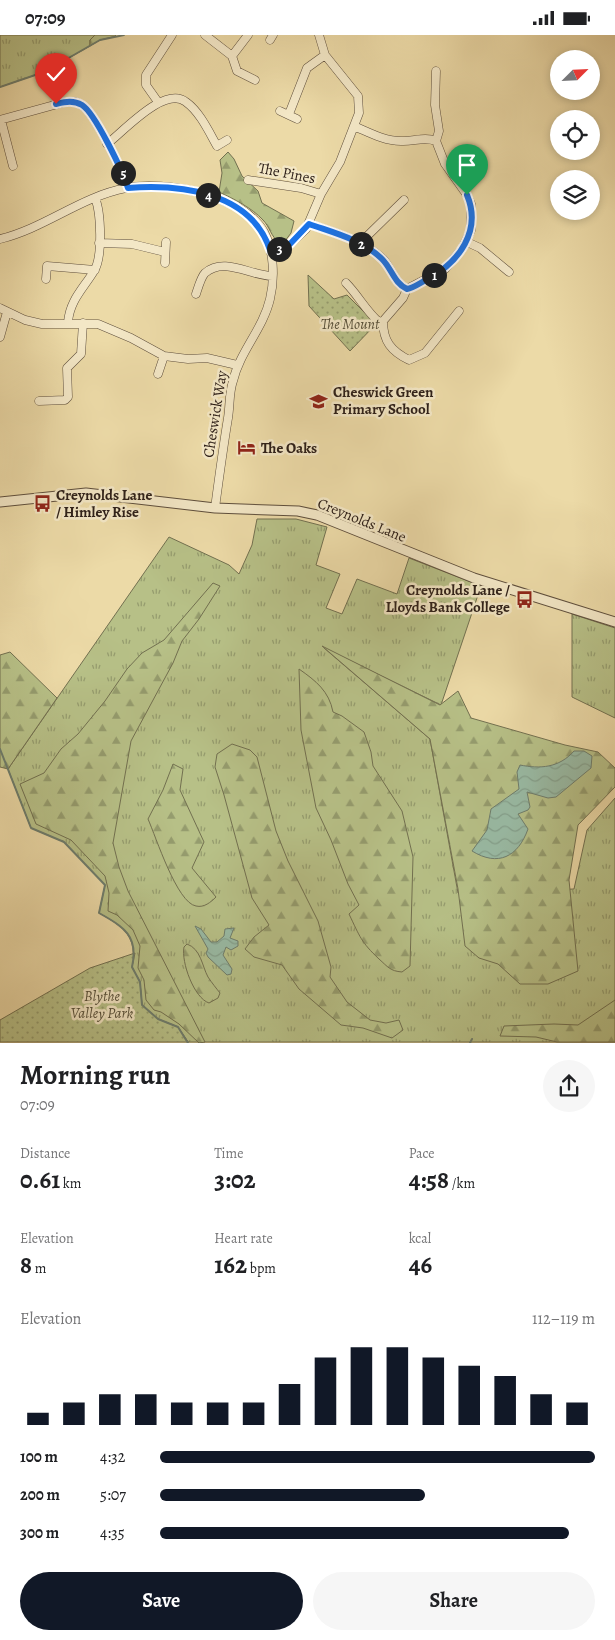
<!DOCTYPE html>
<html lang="en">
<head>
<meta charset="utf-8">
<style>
  body { margin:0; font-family:Alegreya,serif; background:#f6f6f6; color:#202124; height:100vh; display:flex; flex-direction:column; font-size:19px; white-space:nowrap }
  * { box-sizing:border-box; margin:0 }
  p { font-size:16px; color:#757577 }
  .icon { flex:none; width:28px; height:28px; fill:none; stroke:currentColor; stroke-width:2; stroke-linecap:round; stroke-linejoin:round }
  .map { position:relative; height:1008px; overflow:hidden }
  .side { display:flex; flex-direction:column; background:#fff; flex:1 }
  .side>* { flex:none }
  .needle { width:32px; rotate:66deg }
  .buttons { position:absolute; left:550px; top:15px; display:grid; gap:10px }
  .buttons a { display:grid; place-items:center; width:50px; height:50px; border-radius:50%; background:#fff; box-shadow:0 2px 8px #0003; font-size:25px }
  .pin { position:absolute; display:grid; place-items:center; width:42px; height:42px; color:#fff; margin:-51px -21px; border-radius:50% 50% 50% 0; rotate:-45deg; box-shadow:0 0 5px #0007 }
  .pin .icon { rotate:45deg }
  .km { position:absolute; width:25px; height:25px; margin:-12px; border-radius:50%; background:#222; color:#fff; font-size:14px; line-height:25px; text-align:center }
  .round { display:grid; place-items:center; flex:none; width:52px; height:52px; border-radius:26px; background:#f6f6f6 }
  .head { display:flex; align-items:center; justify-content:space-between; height:85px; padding:0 20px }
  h1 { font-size:28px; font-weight:600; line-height:38px }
  .stats { display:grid; grid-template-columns:repeat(3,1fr); gap:8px; height:85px; padding:5px 20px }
  .stats div { display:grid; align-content:center }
  .stats b { font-size:25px; font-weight:600 }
  .stats small { font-size:14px; font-weight:400 }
  .stats p { font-size:14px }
  .chart { height:140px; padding:10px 20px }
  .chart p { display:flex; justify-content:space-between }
  .chart svg { width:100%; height:90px; margin-top:5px; stroke:#111827; stroke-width:6 }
  .button { display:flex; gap:10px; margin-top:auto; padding:10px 20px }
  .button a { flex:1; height:58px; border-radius:30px; background:#111827; color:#fff; font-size:20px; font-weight:600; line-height:58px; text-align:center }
  .button a+a { background:#f6f6f6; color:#202124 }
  ul { padding:0 20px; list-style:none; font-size:16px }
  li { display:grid; grid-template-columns:80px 60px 1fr; align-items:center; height:38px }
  li i { height:12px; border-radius:6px; background:#111827 }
  .status { display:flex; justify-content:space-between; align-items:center; height:35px; padding:0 25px; background:#fff; direction:ltr }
  .status svg { height:14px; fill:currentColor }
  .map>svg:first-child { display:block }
  .grass { fill:url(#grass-tufts); stroke:#727050 }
  .forest { fill:url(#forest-firs); stroke:#727050 }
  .park { fill:url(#park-dots); stroke:#727050 }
  .water { fill:url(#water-waves); stroke:#6e7d6d }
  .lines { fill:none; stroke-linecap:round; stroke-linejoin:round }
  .stream { stroke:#6e7d6d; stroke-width:2 }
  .minor-casing { stroke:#5e4e3c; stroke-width:9 }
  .tertiary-casing { stroke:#5e4e3c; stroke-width:11 }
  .minor { stroke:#f3e7c6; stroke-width:8 }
  .tertiary { stroke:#f3e7c6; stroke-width:9 }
  .route-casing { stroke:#fff; stroke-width:10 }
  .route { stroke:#1a73e8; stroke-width:6 }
  .labels { text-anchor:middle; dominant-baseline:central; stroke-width:5; stroke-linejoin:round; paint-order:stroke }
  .street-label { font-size:15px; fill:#2e2019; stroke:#f3e7c6 }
  .park-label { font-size:15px; font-style:italic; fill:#57503a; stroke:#f3e7c6 }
  .poi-label { font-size:15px; font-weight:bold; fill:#2e2019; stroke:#f3e7c6; text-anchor:start }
</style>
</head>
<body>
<div class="status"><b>07:09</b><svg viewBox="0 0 49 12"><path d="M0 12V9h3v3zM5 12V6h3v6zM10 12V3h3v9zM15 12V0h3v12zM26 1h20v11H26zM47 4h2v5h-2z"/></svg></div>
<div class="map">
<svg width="615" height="1008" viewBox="0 0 615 1008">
  <defs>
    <pattern id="grass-tufts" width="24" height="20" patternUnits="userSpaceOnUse" patternTransform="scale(1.25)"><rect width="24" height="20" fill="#b7c087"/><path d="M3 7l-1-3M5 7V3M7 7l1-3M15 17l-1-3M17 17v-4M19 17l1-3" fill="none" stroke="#959c6e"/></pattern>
    <pattern id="forest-firs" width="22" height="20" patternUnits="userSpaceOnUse" patternTransform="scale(1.25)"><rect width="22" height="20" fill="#b7c087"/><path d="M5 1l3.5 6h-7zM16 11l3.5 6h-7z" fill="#959c6e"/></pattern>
    <pattern id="park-dots" width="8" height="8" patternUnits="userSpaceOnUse" patternTransform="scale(1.25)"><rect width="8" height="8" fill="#b7c087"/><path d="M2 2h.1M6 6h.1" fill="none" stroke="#959c6e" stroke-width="1.8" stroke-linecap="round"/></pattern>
    <pattern id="water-waves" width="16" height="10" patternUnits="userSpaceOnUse" patternTransform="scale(1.25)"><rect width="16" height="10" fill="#99bba5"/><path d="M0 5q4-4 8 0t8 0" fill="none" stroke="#84a08d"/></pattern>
  </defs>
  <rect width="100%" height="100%" fill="#ecdaa7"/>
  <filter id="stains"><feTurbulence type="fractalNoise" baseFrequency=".004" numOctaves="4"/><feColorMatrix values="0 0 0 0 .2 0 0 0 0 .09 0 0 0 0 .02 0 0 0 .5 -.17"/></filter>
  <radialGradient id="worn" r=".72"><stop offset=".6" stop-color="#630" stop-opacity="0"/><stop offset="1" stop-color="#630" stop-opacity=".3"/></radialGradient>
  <path class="grass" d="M0,0H95L90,5V11L44,37L0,52Z
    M257,484H296L327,492L316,530L340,539L326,573L342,579L357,544L397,559L409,523L481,551L441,670L324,613L430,704L458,858L574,854L587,795L615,763V1007H188L178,992L158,984L142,970L140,947L132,932C138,902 124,892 99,878L105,850L64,807L31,793L8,734L169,502L229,530L239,539L252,510Z
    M572,579L615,593V683L572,662Z"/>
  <path class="forest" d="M95,0H115L116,1L100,5L90,11V5Z
    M228,117L234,124L242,141L258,156L262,168L294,186L291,198L285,206L279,207C271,202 270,192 263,185C252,173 234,164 219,157L222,138L220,125Z
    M213,548L220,551L199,584L182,606L173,628L131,706L113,808L119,832L128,856L205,1007L199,1008L179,989L161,977L154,975L146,965L144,945L138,933L140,911L133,895L117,880L108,876L109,858L105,841L71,805L36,789L20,749L44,738L61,714L78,699L105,666L127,634L142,618L164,605Z
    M322,611L440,670L458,656L471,683L565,710L598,717L615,733V752L578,790L569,845L578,936L548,949H520L498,929L479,923L465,911L458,854L430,704Z
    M10,617L57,663L8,734L0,732V620Z
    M299,634C316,646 329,656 333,677L342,681L364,697L371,717L373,731L402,776L413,822L410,931L402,937C390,936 388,932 379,924C361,907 360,902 349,879L359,870L348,849L331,805L316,773L301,695Z
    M232,709L250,715L257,722L276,796L288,826L318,886L331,932L330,942L347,967L370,985L386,988L399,985L403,995L392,1003L363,993L341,990L299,954L282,930L254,922L245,914L254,902L269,890L252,863L224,760L215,732L217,719Z
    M173,729L183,734L180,755L204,807L192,833L216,862C211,867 204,873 196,871C177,868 156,802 148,784L163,755Z
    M187,909C201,914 202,931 208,942C212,948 216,953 220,958L218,963L209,968C194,963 181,927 184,912Z
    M615,965V1007H557L536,1002L500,1001L504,991L554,989L578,990Z"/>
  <path class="park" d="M308,240L334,264L347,260L376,289L350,316L309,271Z
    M135,918L132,932L140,947L142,970L158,984L178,992L188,1007H0V985L90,933Z"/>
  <path class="water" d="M574,716H584L592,721L591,733L556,762L548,763L527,757L530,772L528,775L518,779L528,794C518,822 498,832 472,816L487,795L491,774L519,754L517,737L520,730C540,734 559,733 574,716Z
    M195,891L201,894L211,907H217L224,901L225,894L234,893L230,903L238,906V911L231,915L226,912L223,920L232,934L231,939L227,940L208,922L206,918L208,914Z"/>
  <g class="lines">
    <path class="stream" d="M0,52L44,37L100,5L124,0
      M0,714L31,793L64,807L105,850L99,878C124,892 139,901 132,932L140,947L142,970L158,984L178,992L188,1008
      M470,1008L472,1004"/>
    <defs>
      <path id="minor" d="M205,0L232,21L248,0
        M270,5L273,0
        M232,21L237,36L255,45
        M436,36L435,70L439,96L436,106
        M158,67L146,50V40L172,0
        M280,76L297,84
        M289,79L307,33L325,20
        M0,85L65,67C71,66 78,67 83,71C95,79 123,137 128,153
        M1,85L13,131
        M107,109C124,96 165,50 186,67C200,77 209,97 217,111L227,105
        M248,145L301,153L321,159
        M309,189C334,198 363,205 383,224C392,234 394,248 407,254L445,234L462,214L471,195V169L467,160L445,129L436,106C424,101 413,107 401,106C385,106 370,98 356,92
        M0,204C45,193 80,162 126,153C164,145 244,160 264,197C274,216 275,243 270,264C263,294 240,316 233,346C229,357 230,371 228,383C223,413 219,443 215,473
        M467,207L480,213L509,237
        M99,208L132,209L165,217
        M360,208L404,165
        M270,215L290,209L306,194L321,159L340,127L359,78L358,61L325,20L319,0
        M165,228L166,207
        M46,244L47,231L95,235
        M346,248C358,260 366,276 379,287L383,286
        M407,254L403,263L383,286C383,306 391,316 409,325L425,318L459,276
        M196,259C198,253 201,242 205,238C224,221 251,241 272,241
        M0,273L25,285L42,289H98L131,303L164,321L188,324L207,323L237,330
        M68,287C70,265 83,254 94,236C103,222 101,177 95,163
        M0,302L7,277
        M158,339L164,321
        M39,366L65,365L68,362L67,333L81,319L83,288"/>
      <path id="tertiary" d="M0,467L86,458L215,473L298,476L317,480L474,543L615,587"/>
    </defs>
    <use href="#minor" class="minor-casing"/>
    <use href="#tertiary" class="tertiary-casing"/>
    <use href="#minor" class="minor"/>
    <use href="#tertiary" class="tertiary"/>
  </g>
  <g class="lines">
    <defs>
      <path id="route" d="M56,69C65,67 73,65 82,70C95,78 123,137 128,153C181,149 251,157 270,215L290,209L309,189C334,198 363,205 382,224C392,234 394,248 407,254C414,253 421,247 428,244C459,227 482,196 467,160"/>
    </defs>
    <use href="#route" class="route-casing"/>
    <use href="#route" class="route"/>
  </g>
  <defs>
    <symbol id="school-bare" viewBox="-9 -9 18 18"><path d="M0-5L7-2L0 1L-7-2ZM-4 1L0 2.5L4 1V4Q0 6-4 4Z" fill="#8f2418" stroke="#f3e7c6" stroke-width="2.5" paint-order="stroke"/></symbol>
    <symbol id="hotel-bare" viewBox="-9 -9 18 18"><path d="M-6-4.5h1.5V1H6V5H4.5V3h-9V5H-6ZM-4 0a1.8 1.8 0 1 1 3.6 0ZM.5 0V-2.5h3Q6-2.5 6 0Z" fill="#8f2418" stroke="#f3e7c6" stroke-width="2.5" paint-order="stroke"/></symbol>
    <symbol id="bus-bare" viewBox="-9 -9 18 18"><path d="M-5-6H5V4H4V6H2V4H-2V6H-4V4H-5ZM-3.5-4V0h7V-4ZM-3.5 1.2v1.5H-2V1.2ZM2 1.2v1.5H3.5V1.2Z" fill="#8f2418" stroke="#f3e7c6" stroke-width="2.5" paint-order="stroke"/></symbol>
  </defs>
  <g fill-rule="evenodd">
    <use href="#school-bare" x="306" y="354" width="25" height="25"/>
    <use href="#hotel-bare" x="234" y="400" width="25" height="25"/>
    <use href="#bus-bare" x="30" y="456" width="25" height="25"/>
    <use href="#bus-bare" x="512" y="552" width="25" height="25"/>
  </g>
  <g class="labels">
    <g class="street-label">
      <text transform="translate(287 138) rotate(11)">The Pines</text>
      <text transform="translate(215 379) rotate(-81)">Cheswick Way</text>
      <text transform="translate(362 485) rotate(22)">Creynolds Lane</text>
    </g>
    <g class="park-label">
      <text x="350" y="289">The Mount</text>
      <text x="102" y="961">Blythe<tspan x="102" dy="17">Valley Park</tspan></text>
    </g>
    <g class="poi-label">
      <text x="333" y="357">Cheswick Green<tspan x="333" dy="17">Primary School</tspan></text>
      <text x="261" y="413">The Oaks</text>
      <text x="56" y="460">Creynolds Lane<tspan x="56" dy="17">/ Himley Rise</tspan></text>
      <text x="510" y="555" text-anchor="end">Creynolds Lane /<tspan x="510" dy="17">Lloyds Bank College</tspan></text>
    </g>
  </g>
  <rect width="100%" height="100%" filter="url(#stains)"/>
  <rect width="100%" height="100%" fill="url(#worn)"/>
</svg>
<div class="buttons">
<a><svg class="needle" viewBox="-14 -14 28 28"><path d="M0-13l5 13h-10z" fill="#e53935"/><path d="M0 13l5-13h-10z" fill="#757577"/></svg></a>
<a><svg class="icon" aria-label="locate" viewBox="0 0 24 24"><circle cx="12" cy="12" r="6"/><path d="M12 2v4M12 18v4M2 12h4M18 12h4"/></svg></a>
<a><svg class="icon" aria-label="layers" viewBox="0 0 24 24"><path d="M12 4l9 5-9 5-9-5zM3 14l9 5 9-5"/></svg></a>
</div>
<div class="pin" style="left:467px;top:160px;background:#1e9e55"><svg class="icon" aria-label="arrive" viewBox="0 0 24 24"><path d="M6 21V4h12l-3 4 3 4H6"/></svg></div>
<div class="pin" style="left:56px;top:69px;background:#d93025"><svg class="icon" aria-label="check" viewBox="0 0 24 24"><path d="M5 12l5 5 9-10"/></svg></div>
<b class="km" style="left:434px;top:240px">1</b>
<b class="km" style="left:361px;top:209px">2</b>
<b class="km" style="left:279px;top:214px">3</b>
<b class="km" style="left:208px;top:160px">4</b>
<b class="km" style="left:123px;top:138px">5</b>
</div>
<section class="side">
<div class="head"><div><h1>Morning run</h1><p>07:09</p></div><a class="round"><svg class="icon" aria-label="share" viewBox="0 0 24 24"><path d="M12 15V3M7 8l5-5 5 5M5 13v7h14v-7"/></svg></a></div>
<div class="stats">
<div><p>Distance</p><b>0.61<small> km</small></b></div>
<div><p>Time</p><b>3:02</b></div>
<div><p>Pace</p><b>4:58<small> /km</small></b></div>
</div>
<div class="stats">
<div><p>Elevation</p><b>8<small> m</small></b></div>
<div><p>Heart rate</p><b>162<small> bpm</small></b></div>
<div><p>kcal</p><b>46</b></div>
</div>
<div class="chart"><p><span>Elevation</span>112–119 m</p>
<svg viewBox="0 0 160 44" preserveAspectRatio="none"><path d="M5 44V38M15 44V33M25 44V29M35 44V29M45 44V33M55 44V33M65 44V33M75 44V24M85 44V11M95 44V6M105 44V6M115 44V11M125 44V15M135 44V20M145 44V29M155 44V33"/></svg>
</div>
<ul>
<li><b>100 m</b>4:32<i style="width:100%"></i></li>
<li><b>200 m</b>5:07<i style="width:61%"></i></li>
<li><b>300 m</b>4:35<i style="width:94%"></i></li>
</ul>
<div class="button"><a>Save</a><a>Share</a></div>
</section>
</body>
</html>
